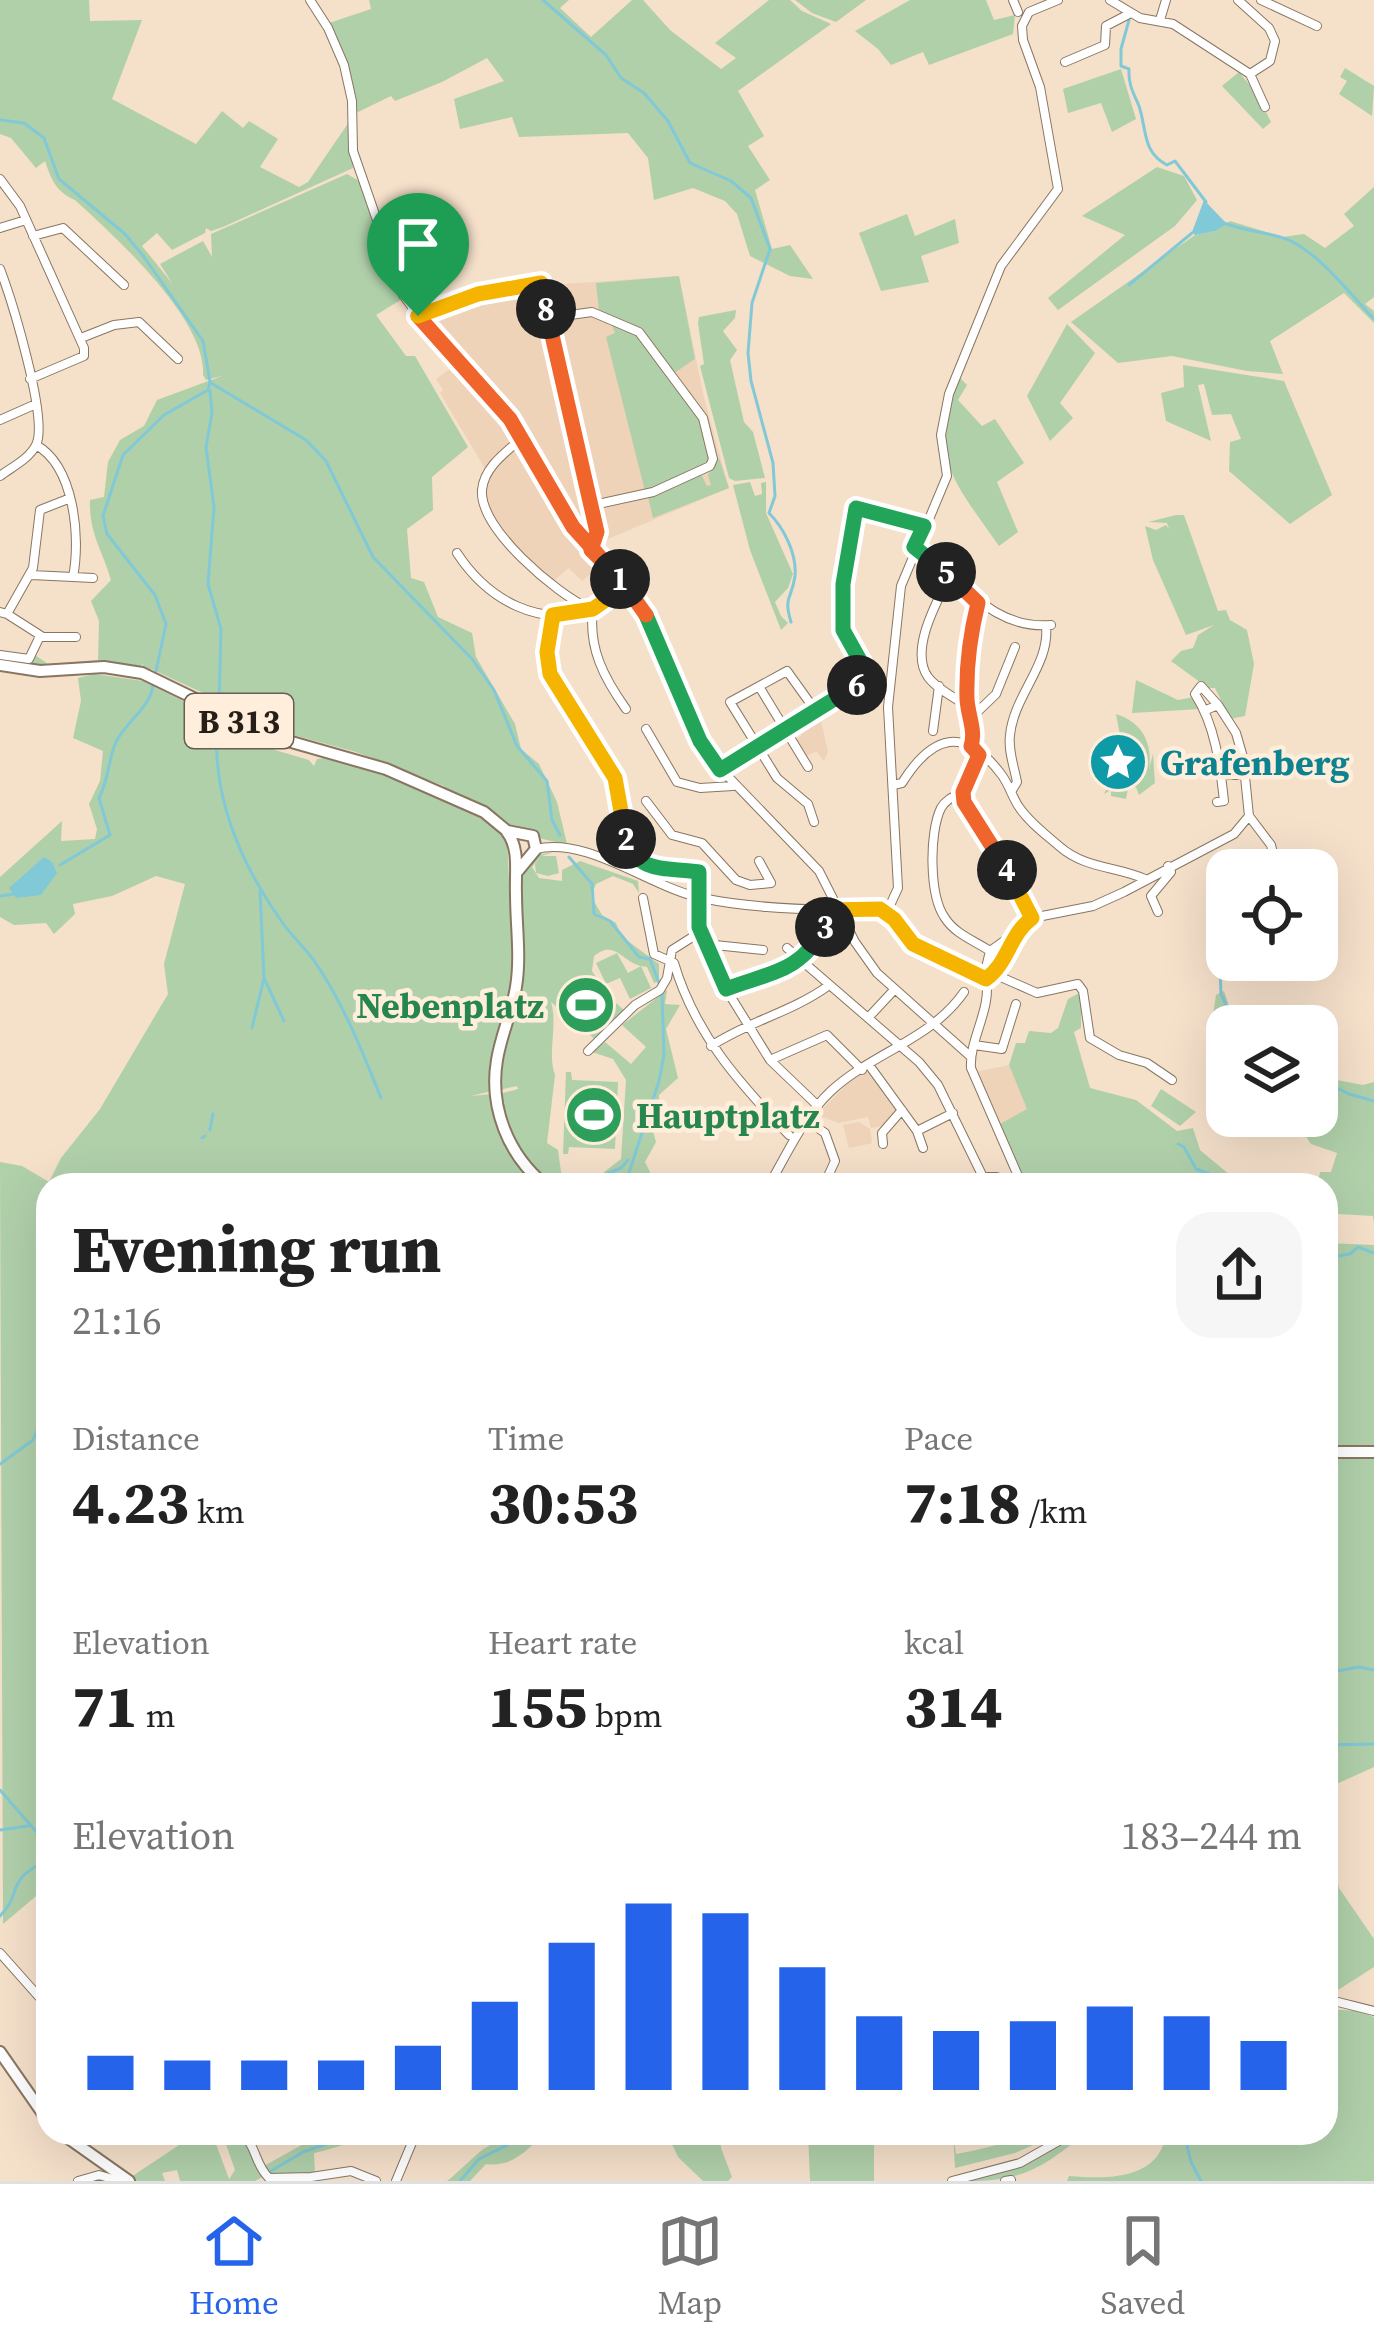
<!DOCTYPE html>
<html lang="en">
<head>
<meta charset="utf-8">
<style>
  body { margin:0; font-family:"Source Serif 4",serif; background:#f6f6f6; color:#222; height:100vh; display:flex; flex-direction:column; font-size:45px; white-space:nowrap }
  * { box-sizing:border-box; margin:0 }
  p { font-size:39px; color:#767676 }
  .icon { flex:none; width:66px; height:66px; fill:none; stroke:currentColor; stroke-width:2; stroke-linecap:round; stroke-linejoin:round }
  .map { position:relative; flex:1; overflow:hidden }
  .details { position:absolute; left:36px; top:1173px; width:1302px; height:972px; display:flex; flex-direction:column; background:#fff; border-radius:36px; box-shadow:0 12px 48px #0002 }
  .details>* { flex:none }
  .controls { position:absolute; left:1206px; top:849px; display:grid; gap:24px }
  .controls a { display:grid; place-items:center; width:132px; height:132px; border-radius:24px; background:#fff; box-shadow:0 12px 48px #0002; font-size:60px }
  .pin { position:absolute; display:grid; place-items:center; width:102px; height:102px; color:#fff; margin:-123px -51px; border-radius:50% 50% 50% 0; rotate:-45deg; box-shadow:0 0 12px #0007 }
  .pin .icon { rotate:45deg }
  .km { position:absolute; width:60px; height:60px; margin:-30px; border-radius:50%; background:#222; color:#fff; font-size:33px; line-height:60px; text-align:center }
  .round { display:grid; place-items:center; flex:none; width:126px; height:126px; border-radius:36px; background:#f6f6f6 }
  .headline { display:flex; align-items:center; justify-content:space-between; height:204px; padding:0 36px }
  h1 { font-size:66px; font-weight:800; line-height:90px }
  .metrics { display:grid; grid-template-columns:repeat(3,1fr); gap:18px; height:204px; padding:12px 36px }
  .metrics div { display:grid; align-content:center }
  .metrics b { font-size:60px; font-weight:800 }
  .metrics small { font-size:33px; font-weight:400 }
  .metrics p { font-size:33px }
  .chart { height:336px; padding:24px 36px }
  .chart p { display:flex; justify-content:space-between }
  .chart svg { width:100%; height:216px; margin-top:12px; stroke:#2563eb; stroke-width:6 }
  .tabs { display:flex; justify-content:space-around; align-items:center; height:168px; border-top:3px solid #e0e0e0; background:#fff; font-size:33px; color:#767676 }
  .tabs a { display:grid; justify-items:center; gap:6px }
  .tabs .selected { color:#2563eb }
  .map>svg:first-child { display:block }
  .built { fill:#eed3b8 }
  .green { fill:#b0d0aa }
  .water { fill:#81c9d6 }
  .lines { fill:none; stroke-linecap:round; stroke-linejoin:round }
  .stream { stroke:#81c9d6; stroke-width:3 }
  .minor-casing { stroke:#897662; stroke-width:10 }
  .major-casing { stroke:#897662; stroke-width:14 }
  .minor { stroke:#fff; stroke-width:8 }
  .major { stroke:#fff; stroke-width:10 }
  .split-1-casing { stroke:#fff; stroke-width:24 }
  .split-2-casing { stroke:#fff; stroke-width:24 }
  .split-3-casing { stroke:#fff; stroke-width:24 }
  .split-4-casing { stroke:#fff; stroke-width:24 }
  .split-5-casing { stroke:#fff; stroke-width:24 }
  .split-6-casing { stroke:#fff; stroke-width:24 }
  .split-7-casing { stroke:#fff; stroke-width:24 }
  .split-8-casing { stroke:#fff; stroke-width:24 }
  .split-9-casing { stroke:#fff; stroke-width:24 }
  .split-1 { stroke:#f0652b; stroke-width:15 }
  .split-2 { stroke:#f5b400; stroke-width:15 }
  .split-3 { stroke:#22a559; stroke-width:15 }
  .split-4 { stroke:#f5b400; stroke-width:15 }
  .split-5 { stroke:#f0652b; stroke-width:15 }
  .split-6 { stroke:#22a559; stroke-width:15 }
  .split-7 { stroke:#22a559; stroke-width:15 }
  .split-8 { stroke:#f0652b; stroke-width:15 }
  .split-9 { stroke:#f5b400; stroke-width:15 }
  .labels { text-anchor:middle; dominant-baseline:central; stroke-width:9; stroke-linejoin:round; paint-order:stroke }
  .shield { fill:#ffeedc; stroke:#685d52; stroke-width:3 }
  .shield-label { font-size:33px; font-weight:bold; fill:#271f17 }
  .culture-label { font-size:36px; font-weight:bold; fill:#0d838f; stroke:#ffeedc; text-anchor:start }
  .leisure-label { font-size:36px; font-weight:bold; fill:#27864d; stroke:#ffeedc; text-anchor:end }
</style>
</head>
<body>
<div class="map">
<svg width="1374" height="2181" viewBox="0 0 1374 2181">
  <rect width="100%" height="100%" fill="#f5e0ca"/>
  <path class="built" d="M679,276L704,398L729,488L603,541L598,557L604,563L582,581L569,568L551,583L492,522L481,493L487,472L440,393L443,390L436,379L461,361L424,322L426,314L491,293L535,286Z
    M820,716L828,752L824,761L816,751L805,757L795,740L801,736L802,727Z
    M1009,1065L1028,1110L998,1125L975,1072Z
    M867,1070L898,1109L883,1126L871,1128L868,1117L839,1123L817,1115L848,1083Z
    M859,1122L870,1129L872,1143L849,1148L843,1125Z"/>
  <path class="green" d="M0,0H89L90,21L142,20L112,99L196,144L222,111L243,128L249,121L278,139L260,167L299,187L308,182L349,122L353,168L223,227L211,231L206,228L205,233L172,250L157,233L142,246L172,283L160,264L203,241L212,257L211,234L347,174L361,182L402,299L376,315L406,356H415L468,447L432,477L433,510L407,529L411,578L424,582L438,617L472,633L476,657L515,724L521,749L539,764L557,802L567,844C522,838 485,813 446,791L444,786L356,752L297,736L151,669H142L143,663L139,669L50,668L0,661V658L31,661L35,655L48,664L98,660L99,621L91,601L111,580C102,549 89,534 90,500L104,497L108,462L120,440L144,426L157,400L222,376L206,380L203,375C207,319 113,235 75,200C56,192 51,179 45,161L36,168L11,138L0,134Z
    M369,0H569L560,8L591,37L632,0H643L670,30L721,69L736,58L715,43L769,0H790L802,11L831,24L738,91L764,136L748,146L770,180L755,190L772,249L790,245L813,279L790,276L750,256L737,214L725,201L693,188L654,200L648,158L628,133L519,137L512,117L460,129L454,99L504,81L487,58L442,82L395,101L391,96L356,113L329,23L371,9Z
    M795,0H866L836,22L812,13Z
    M910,0H986L994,20L1015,15L1013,34L929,65L923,52L891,65L878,49L855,31Z
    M1345,68L1374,86L1372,116L1339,94L1347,81L1340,77Z
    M1121,69L1136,119L1112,132L1101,103L1068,113L1063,89Z
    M1239,72L1257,94L1271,122L1263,129L1222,86Z
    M1157,167L1184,176L1197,200L1175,226L1058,310L1048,298L1125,235L1082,216Z
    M1374,187V297L1365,304L1374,311V323L1344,293L1270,341L1283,374L1247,371L1172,356L1118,363L1071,322L1195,235L1216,231L1230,221L1283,237L1304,234L1325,248L1354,226L1344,214Z
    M907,214L915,236L955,219L959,243L921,256L929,282L881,291L859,233Z
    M679,276L695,359L674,373L641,330L599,311L596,283Z
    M736,310L735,318L723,331L737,350L730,360L744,422L753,432L765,478L735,481L729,478L700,366L704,364L698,323L699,317Z
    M611,323L638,335L700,419L709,456L706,465L652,490L645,491L606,337L615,333Z
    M1067,324L1095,353L1060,403L1073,418L1050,441L1027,396Z
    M1183,365L1284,381L1332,495L1290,524L1229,471L1230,442L1241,439L1231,414L1212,415L1204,384L1198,385L1211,441L1166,421L1161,393L1184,387Z
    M959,377L967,385L958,400L982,426L995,419L1024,463L997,482L1018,532L999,546C955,482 926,458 959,377Z
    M719,458L729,488L653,518L648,497L701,474L707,486L711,485L708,475Z
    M750,482L755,496L762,494L761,483L766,482V513L793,574L788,588L775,602L781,616L788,623L781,630L750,550L733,485Z
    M1176,515H1184L1218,611L1226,610L1230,620L1247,630L1254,664L1245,716L1230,719L1215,688H1208L1171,661L1181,651L1193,648L1198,635L1214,625L1186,635L1153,560L1145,526L1156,530L1166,525L1169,529L1167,523L1148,522Z
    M95,674L143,681L209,714L211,722L275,750L309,760L314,766L317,759L326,758C387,774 463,795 507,840L514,979L492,1091L471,1096L492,1094L494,1107L538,1185H48V1886L3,1924L0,1162L22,1166L49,1182L61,1158L100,1109L168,994L164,964L185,884L156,876L112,896L73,904L75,914L54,934L46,923L14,925L0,917V877L62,821L61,841L95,839L97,829L89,804L100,781L103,751L73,738L81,701L78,678Z
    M1136,680L1178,700L1194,697L1200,709L1132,713Z
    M1116,714C1142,722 1153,743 1149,769L1153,754L1155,783L1139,795L1136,787L1128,788L1126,799L1111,796V790L1104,794L1112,778L1103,767L1102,755L1109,749L1122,746Z
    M553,852L542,856H556L559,873L548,876L536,873L535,864L541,856L532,867L539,878L562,881V870L580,861L638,881L639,893L633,884L613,876L596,884L591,896L602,915L616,923L621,936L659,964V981L654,983L647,967L641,966L651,988L630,999L620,978L606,984L596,963L617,953L628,973L641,966C621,961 615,939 594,956L592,971L608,996L624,1010L597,1041L551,1002C558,1025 547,1054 555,1075L547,1143L558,1150L561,1172L569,1180L603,1173L621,1159L626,1080L613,1059L592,1052L605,1042L631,1064L646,1047L622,1025L667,990L665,1004L680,1005L666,1029L678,1078L659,1095V1113L652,1127L656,1142L645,1162L652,1176L644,1185H550C520,1160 509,1130 499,1094L518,1089L517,1086L499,1090L500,1061L517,1001L520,875L538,855Z
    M1224,991L1230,1009L1254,1026H1227V1039L1211,1029L1216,995Z
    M1081,992V1028L1074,1032L1090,1088L1136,1100L1177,1131L1193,1128L1200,1150L1242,1185H1028L998,1125L1027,1109L1009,1065L1016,1043H1025L1029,1031L1051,1033L1058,1028L1068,999Z
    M1317,1059L1330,1067L1337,1080L1363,1085L1374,1082V1224L1373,1216L1337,1214L1326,1194V1185L1318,1182L1320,1172H1331L1337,1153L1311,1144L1292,1116H1317Z
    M566,1072H571L572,1080L618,1082L615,1149L569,1147L568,1154H563Z
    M1161,1089L1196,1112L1180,1126L1151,1106Z
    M1326,1243L1374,1245V1767L1330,1787L1326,1794Z
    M1326,1822L1339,1888L1374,1939V1967L1338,1990L1326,1991Z
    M1326,2009L1359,2011L1374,2017V2181H1067L1069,2176C1105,2179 1160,2181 1166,2133H1326Z
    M178,2133H212L229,2179L235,2170L222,2133C250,2133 253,2153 264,2176L255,2181H180L177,2170L162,2173L165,2181H135L131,2177L185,2141Z
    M309,2133H378C368,2138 321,2152 314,2153L315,2174L271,2175L262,2167L316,2137Z
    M522,2133H546C527,2149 513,2168 486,2164L470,2181H447C458,2173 478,2152 485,2148C497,2140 510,2142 522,2133Z
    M667,2133H720L721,2148L732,2177L728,2181H703L678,2157Z
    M808,2133H874V2181H810Z
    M953,2133L956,2154C986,2149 1014,2140 1042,2133L1045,2140L1015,2153L955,2168Z
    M1078,2133H1086C1043,2167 1024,2181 968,2181L1036,2159Z"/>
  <path class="water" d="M1204,200L1227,224L1216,231L1195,235L1192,232Z
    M44,857L52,862L57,873L41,895L16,898L9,888Z"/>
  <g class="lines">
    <path class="stream" d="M543,0L606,55L621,78L644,93L668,121L690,163L731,181L751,198L770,249L752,303L748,353L751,381L773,463L775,496L769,513C784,528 797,554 795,576C792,599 783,596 791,622
      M1129,20L1121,49V66L1129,69C1128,85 1134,94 1139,106C1147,130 1142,152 1167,165L1175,161L1206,202
      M0,120L24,123L44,138L59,179L125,234L144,257L203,341L210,382L208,390L164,415L123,455L103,516L107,534L155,595L166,624L156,671
      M1224,223C1244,231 1273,233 1289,240C1322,256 1349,293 1374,319
      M1129,285L1192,233
      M211,383L306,440L326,461L373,557L472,659L494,690L517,746L547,781L552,820L560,835
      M210,391L212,413L206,447L214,507L208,584L221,629L219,703
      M217,725C212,798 240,863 282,922C292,937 307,949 317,965C344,1005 363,1053 381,1098
      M569,857L592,884L594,914L610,921L639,957L650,959L659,983
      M60,865L110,835L99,798C109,779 108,760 116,742C126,721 150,709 153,685
      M260,891L264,978L284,1021
      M0,896L14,894
      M1219,945L1221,994L1236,1026
      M252,1028L264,978
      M1317,1078L1349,1094L1374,1101
      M210,1130L213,1114
      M202,1138L205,1136
      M1178,1144L1184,1147L1196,1169L1223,1179L1226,1185
      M582,1184L621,1168L628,1160
      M625,1185L659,1081L664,1055L662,994
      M1326,1258L1350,1254L1358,1247L1374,1253
      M0,1464L33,1440L48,1405
      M1326,1673L1359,1667L1374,1670
      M1326,1745L1374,1744
      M0,1790L40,1836L48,1838
      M0,1830L28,1826
      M0,1916C24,1892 3,1881 48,1860
      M1184,2133L1191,2162L1201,2181
      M271,2171L303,2152L358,2133
      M460,2181L479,2159L532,2133"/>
    <defs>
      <path id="minor" d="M310,0L328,28L344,65L352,101L353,151L403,295L438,341L510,419L573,527L636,598L700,741L717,765L819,871L855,942L877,973L970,1056
        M1013,0L1018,12
        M1110,0L1140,18L1173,24L1250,74L1265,107
        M1238,0L1269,28L1275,41L1270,61L1250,74
        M1261,0L1317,26
        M1160,20L1166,0
        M1065,62L1105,45L1106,26L1129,14
        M0,179L20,206L84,348V356L30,379
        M0,228L26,220
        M33,236L63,228L124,285
        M0,269C11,298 49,420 36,445C29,459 12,467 0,476
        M418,317L478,294L541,283L597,533L591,550
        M548,318L592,312L639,332L703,418L713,459L710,466L653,492L589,506
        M81,338L114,325L139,322L178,359
        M0,420L36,404
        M522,438C506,452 484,467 482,490C479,529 556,593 588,608
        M36,445C74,466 81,537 73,577L93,578
        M914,546C961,577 989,630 1051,625
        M457,553C487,599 540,630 594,608C605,604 616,593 625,586
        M31,575L73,577
        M949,577C937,602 909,650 928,677C937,689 955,698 967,706
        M593,609C588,648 604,678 626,709
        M0,612L7,614L33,568L40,510L68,499
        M7,614L43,637H76
        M553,615L547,653L550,674L615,778L631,852L648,868L699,872V927L726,989L770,1060L818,1106
        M0,655L29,659L40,636
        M873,682L843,630V584L854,512L862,508L924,525
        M760,688L808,767
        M1206,710L1218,705L1236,733L1243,757L1249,816L1271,845L1277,870
        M971,718L996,694L1015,647
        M646,729L677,782L700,788L733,786
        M933,731L939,686
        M971,746C976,730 968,715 967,699C965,666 971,635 978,603
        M979,755L963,792L964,803L1018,885L1032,918
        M720,770L850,687L873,682L889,689
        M1221,775H1246
        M893,785L902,783C932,735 964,725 1001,774C1009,784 1012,797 1019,807C1029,822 1045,834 1059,846C1085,869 1116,866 1145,879
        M963,792C955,796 946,799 941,808C929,832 929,896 945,918C955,934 975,941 990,951L1004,941L1011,943
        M1011,792L1017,782C1014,766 1008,751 1010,735C1014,695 1050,665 1046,626
        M646,801L672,835L702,843L736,880L750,885L771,883L759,861
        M1217,802L1224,801C1220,764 1215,725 1195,694L1201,686L1218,705
        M814,822L808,804L777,778L730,702L787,671L815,710
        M536,849C588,836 651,888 702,898C744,907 789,909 832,910C851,911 870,905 887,912
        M643,898L654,954L674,963C695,1034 739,1083 789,1135
        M887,912L898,888L888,707L901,586L947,476L941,435L949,394L1001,266L1058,189L1040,87L1023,40L1022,26L1029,12L1058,0
        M887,912L913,944L986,979
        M1158,912L1151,896L1171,872L1168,866
        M1317,920L1330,922
        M705,944L763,950
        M787,948L919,1062L938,1085L983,1177H997L1004,1185
        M994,974L1037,993L1078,984L1083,991L1090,1038L1119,1055L1147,1063L1172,1080
        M989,976L985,972L990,951
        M986,979L1000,965L1018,928L1032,918L1093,906L1124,892L1234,834L1249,816
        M986,979C992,1009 969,1039 971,1068L1022,1185
        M726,989C769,973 821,965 829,910
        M868,1018L894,990
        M974,1045L1002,1049L1016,1004
        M711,1046C751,1020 790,1013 828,986
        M588,1051L635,1005L660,990L667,978L672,950L694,936L699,928
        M770,1060L827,1035L862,1070
        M869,1065L917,1131L923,1148
        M808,1121L825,1133L835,1161L824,1185
        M917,1131L953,1113
        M883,1144L882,1133L902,1110
        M769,1185C787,1154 804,1116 831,1091C872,1053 932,1039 964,992
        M0,1953L48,2007
        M1326,1999L1374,2011
        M240,2133C257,2144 254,2164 269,2178L311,2177L351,2171L376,2181
        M78,2181L99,2175L120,2181
        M396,2181L416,2133
        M952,2181L1020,2163L1073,2133
        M1005,2181L1011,2180"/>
      <path id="major" d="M0,665L40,671L104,667L142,673L274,737L386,769L484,812L507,831L533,836L536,849L517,872
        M507,832C520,849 515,872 516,894C516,926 521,956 516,987C512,1012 501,1035 497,1060C489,1107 508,1155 545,1185
        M1326,1452H1374
        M0,2052L48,2121
        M61,2133L129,2181"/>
    </defs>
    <use href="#minor" class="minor-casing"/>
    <use href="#major" class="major-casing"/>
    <use href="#minor" class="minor"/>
    <use href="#major" class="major"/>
  </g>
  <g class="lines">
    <defs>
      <path id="split-1" d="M418,316L510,419L573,527L620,579"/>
      <path id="split-2" d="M620,579L625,586L593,609L553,615L547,652L550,674L615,778L626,839"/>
      <path id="split-3" d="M626,839C639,875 666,867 699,872V927L726,989C770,972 800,973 825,927"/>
      <path id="split-4" d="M825,927L829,910L880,909L894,919L913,944L986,979C1009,962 1009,935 1032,918L1007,870"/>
      <path id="split-5" d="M946,572L978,603C970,635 966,666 967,699C968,716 976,731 971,746L979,755L963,792L964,802L1007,870"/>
      <path id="split-6" d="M857,685L872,682L843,630V584L856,508L924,526L914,547L946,572"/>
      <path id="split-7" d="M646,615L700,741L720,770L857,685"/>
      <path id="split-8" d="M546,309L597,532L591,550L621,580L646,615"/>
      <path id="split-9" d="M418,316L478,294L541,283L546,309"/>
    </defs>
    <use href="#split-1" class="split-1-casing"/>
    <use href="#split-2" class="split-2-casing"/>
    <use href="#split-3" class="split-3-casing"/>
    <use href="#split-4" class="split-4-casing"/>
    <use href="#split-5" class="split-5-casing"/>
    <use href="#split-6" class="split-6-casing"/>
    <use href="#split-7" class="split-7-casing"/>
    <use href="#split-8" class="split-8-casing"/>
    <use href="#split-9" class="split-9-casing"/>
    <use href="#split-1" class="split-1"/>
    <use href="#split-2" class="split-2"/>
    <use href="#split-3" class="split-3"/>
    <use href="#split-4" class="split-4"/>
    <use href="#split-5" class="split-5"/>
    <use href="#split-6" class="split-6"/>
    <use href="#split-7" class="split-7"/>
    <use href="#split-8" class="split-8"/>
    <use href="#split-9" class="split-9"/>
  </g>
  <defs>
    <symbol id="sight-disc" viewBox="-11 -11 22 22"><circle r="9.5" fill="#0f9aa8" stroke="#ffeedc"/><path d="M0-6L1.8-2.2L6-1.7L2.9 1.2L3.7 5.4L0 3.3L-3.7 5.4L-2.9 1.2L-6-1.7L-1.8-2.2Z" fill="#fff"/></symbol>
    <symbol id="stadium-disc" viewBox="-11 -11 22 22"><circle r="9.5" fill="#2e9e5b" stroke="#ffeedc"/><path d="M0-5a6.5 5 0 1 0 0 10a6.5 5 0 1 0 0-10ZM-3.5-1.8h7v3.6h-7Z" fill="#fff"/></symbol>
  </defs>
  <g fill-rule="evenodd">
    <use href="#sight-disc" x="1085" y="729" width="66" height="66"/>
    <use href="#stadium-disc" x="553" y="972" width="66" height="66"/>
    <use href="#stadium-disc" x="561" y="1082" width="66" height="66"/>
  </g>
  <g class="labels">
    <rect class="shield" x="185" y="694" width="108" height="54" rx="9"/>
    <g class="shield-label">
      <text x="239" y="721">B 313</text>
    </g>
    <g class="culture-label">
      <text x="1160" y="762">Grafenberg</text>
    </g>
    <g class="leisure-label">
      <text x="544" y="1005">Nebenplatz</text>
      <text x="636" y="1115" text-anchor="start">Hauptplatz</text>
    </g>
  </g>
</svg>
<div class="controls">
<a><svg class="icon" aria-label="locate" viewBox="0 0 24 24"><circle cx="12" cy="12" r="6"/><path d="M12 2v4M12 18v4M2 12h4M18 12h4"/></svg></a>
<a><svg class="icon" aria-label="layers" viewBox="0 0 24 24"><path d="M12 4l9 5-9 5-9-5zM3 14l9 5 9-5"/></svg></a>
</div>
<div class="pin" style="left:418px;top:316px;background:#1e9e55"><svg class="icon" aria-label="arrive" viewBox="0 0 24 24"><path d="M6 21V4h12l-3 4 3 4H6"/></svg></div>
<b class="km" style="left:620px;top:579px">1</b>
<b class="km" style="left:626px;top:839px">2</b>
<b class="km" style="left:825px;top:927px">3</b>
<b class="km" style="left:1007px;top:870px">4</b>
<b class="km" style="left:946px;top:572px">5</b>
<b class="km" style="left:857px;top:685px">6</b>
<b class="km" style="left:546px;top:309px">8</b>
<section class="details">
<div class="headline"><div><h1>Evening run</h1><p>21:16</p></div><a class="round"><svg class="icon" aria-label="share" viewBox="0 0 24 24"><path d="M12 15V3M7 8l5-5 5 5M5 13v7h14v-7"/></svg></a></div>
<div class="metrics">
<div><p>Distance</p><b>4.23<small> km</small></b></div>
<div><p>Time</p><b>30:53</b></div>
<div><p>Pace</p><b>7:18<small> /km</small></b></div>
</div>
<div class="metrics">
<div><p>Elevation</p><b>71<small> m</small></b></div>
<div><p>Heart rate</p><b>155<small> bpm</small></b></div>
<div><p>kcal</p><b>314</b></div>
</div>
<div class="chart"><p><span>Elevation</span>183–244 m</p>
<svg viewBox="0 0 160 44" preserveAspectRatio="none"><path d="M5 44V37M15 44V38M25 44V38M35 44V38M45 44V35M55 44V26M65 44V14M75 44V6M85 44V8M95 44V19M105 44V29M115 44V32M125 44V30M135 44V27M145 44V29M155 44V34"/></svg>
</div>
</section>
</div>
<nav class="tabs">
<a class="selected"><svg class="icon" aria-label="home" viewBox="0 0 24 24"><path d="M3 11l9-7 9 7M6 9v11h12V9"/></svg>Home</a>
<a><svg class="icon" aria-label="map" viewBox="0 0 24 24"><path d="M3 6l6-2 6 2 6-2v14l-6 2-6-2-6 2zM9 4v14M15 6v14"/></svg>Map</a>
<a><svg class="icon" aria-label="saved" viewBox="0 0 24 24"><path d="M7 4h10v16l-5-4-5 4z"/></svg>Saved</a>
</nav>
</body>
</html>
